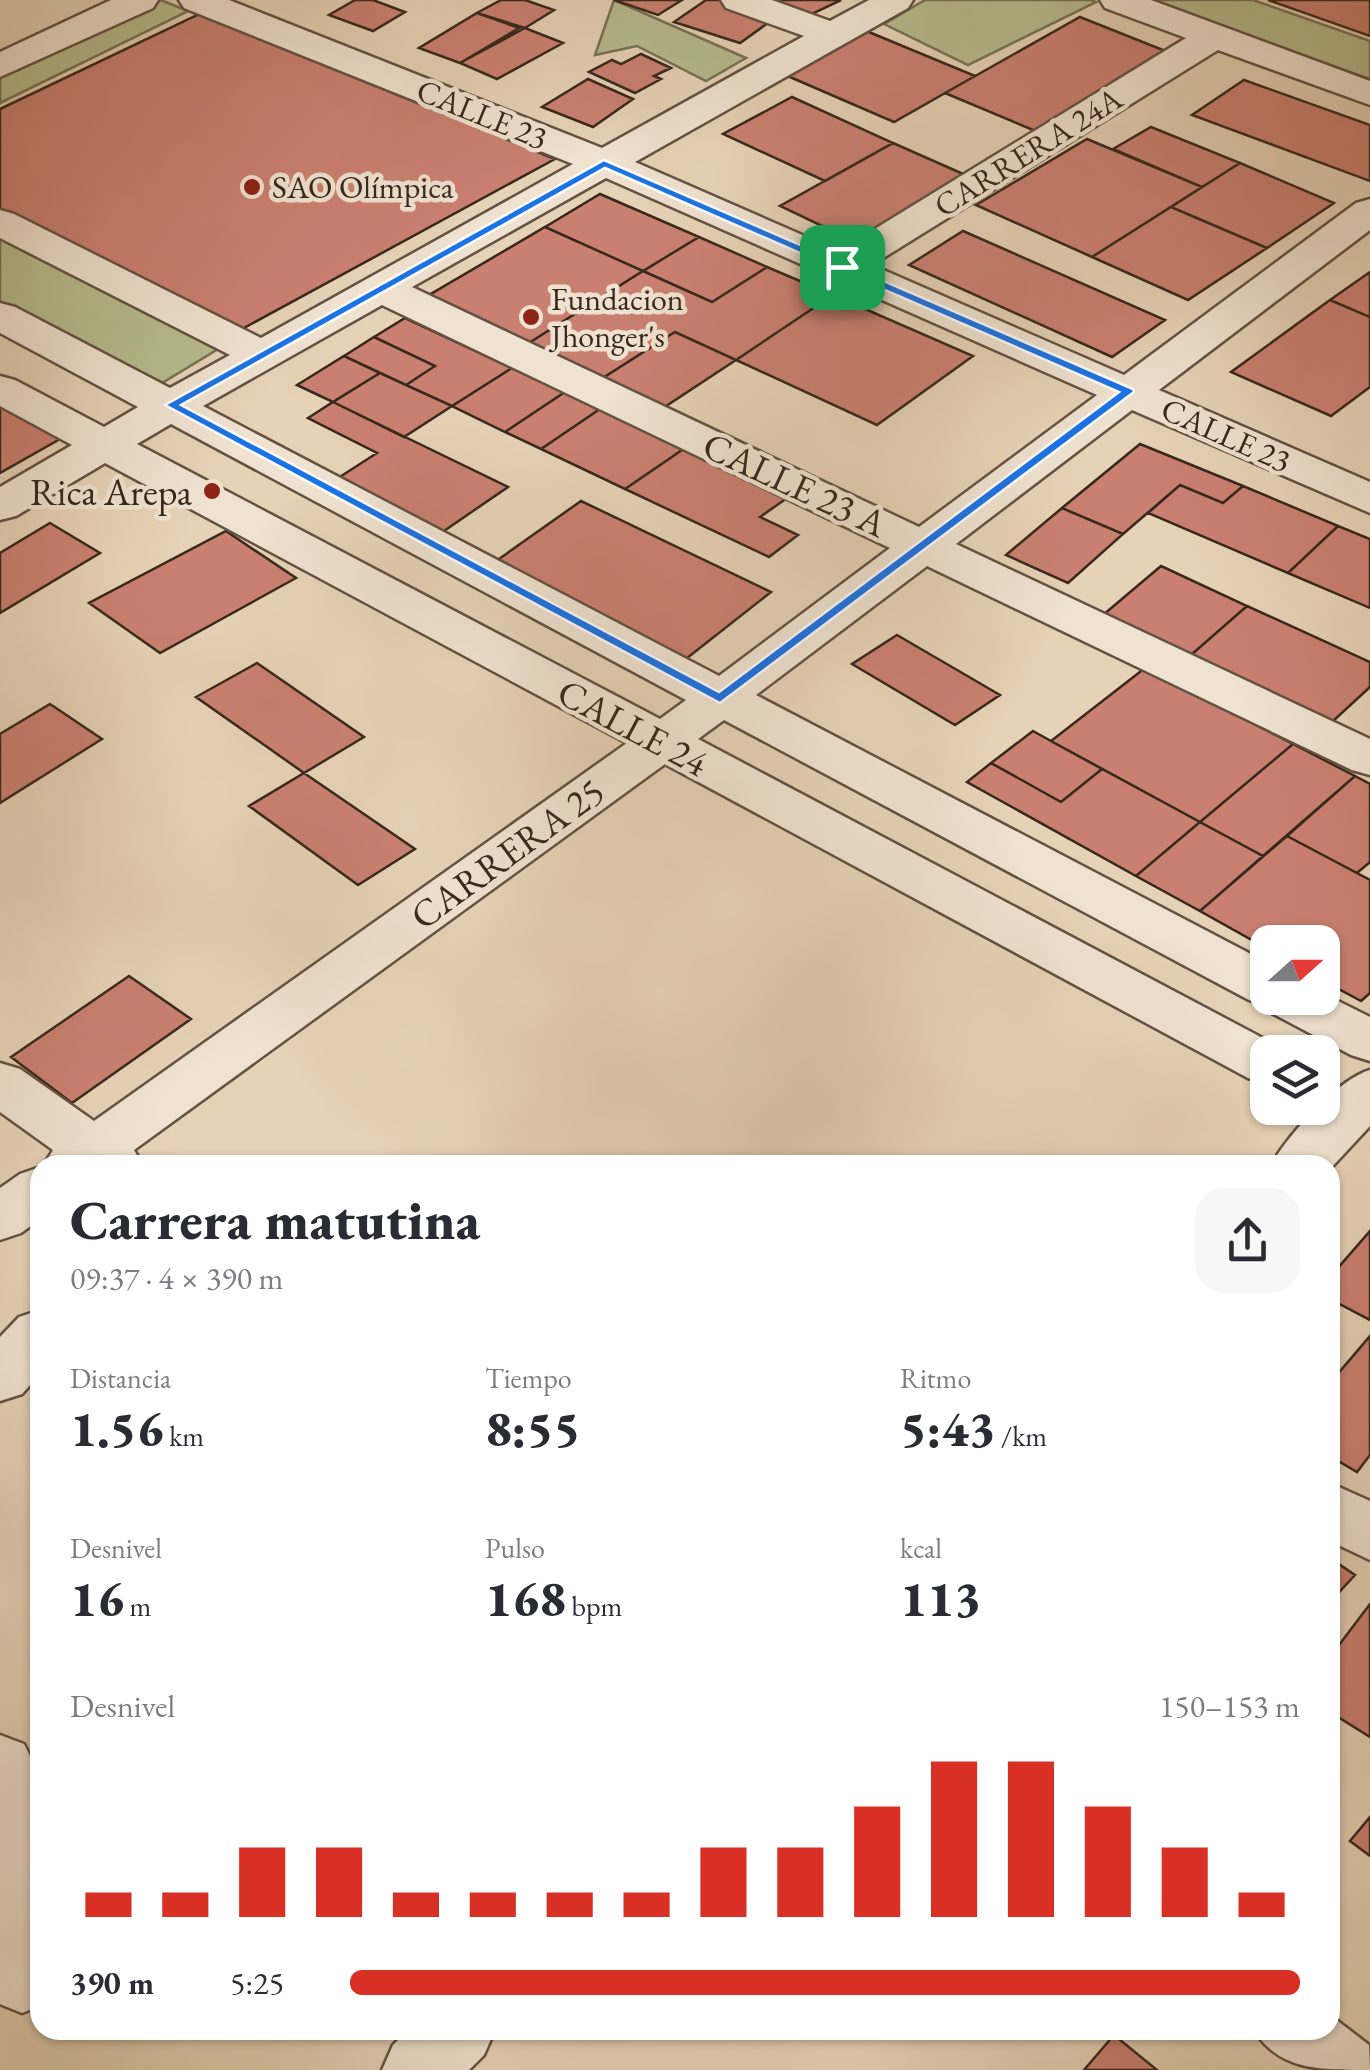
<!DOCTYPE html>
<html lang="es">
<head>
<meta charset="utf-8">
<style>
  body { margin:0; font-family:"EB Garamond",serif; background:#f7f7f7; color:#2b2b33; height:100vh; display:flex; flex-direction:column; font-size:38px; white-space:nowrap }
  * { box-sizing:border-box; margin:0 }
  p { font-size:32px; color:#7c7c81 }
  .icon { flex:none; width:55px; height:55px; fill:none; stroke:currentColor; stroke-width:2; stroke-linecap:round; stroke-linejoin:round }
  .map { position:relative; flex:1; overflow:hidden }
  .panel { position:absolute; left:30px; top:1155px; width:1310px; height:885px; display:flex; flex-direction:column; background:#fff; border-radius:30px; box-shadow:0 2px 8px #0004 }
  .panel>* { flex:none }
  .needle { width:65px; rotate:69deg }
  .buttons { position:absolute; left:1250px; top:925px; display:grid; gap:20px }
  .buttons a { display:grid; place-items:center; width:90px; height:90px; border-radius:20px; background:#fff; box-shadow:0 2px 8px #0004; font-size:50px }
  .pin { position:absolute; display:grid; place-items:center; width:85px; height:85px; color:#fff; margin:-42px; border-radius:20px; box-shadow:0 5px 15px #0006 }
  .round { display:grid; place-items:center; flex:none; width:105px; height:105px; border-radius:30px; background:#f7f7f7 }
  .summary { display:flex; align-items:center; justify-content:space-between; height:170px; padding:0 40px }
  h1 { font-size:55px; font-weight:800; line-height:75px }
  .figures { display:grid; grid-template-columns:repeat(3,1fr); gap:15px; height:170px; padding:10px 40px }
  .figures div { display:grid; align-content:center }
  .figures b { font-size:50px; font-weight:800 }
  .figures small { font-size:28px; font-weight:400 }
  .figures p { font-size:28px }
  .chart { height:280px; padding:20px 40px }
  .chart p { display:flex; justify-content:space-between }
  .chart svg { width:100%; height:180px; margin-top:10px; stroke:#d93025; stroke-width:6 }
  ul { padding:0 40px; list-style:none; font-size:32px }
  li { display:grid; grid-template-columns:160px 120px 1fr; align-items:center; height:75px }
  li i { height:25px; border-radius:12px; background:#d93025 }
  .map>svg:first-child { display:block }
  .green { fill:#b6bb8d; stroke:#777255; stroke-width:2.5 }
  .building { fill:#ca8071; stroke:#38281d; stroke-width:2.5 }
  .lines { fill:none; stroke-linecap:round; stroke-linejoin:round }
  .minor-casing { stroke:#645243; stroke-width:5 }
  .minor { fill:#efe2d0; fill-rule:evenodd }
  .route { fill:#1a73e8; stroke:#fff; stroke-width:2.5; fill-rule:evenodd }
  .poi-dot { fill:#8f2418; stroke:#efe2d0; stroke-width:4 }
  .labels { text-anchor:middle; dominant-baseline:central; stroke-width:9; stroke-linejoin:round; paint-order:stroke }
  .far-street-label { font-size:32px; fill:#38281d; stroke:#efe2d0 }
  .far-poi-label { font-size:32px; fill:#38281d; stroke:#efe2d0; text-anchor:start }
  .street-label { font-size:38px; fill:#38281d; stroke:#efe2d0 }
  .poi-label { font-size:38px; fill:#38281d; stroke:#efe2d0; text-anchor:end }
</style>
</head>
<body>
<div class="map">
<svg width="1370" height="2070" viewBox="0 0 1370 2070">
  <rect width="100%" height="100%" fill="#e6d2b6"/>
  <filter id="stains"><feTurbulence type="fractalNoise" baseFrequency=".002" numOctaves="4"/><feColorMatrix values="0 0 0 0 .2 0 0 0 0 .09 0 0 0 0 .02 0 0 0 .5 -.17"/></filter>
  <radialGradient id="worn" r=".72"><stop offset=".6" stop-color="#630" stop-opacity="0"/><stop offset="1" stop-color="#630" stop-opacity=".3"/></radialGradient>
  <path class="green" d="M161,0L188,11L0,103V76Z
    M614,0L746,58L706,81L637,46L595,55Z
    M925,0H1091L1096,2L968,65L884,24Z
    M1143,0H1253L1370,41V79Z
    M0,226L228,343L157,386L0,304Z"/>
  <path class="building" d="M355,0H373L405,12L373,31L329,15Z
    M501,0H525L554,10L525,28L477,13Z
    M614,0H682L658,15Z
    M706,0H719L775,18L740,43L674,22Z
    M769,0H841L810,15Z
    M1268,0H1370V36Z
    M477,13L519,28L460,63L419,48Z
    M199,14L555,159L231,335L0,215V109Z
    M1080,17L1178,56L1045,135L945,93Z
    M525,28L563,43L497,79L460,63Z
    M864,30L975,76L894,122L783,74Z
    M641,54L671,68L654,76L661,79L635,93L589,72L612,60L621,64Z
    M588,79L633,99L593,127L542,107Z
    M1244,80L1370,125V181L1192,115Z
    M792,97L893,143L825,181L723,134Z
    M1151,127L1240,163L1202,187L1113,149Z
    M1087,139L1202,187L1092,257L976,205Z
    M893,143L979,181L866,247L780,206Z
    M1240,163L1334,203L1267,248L1171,207Z
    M600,194L699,237L643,271L545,227Z
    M1171,207L1267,248L1188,300L1092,257Z
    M545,227L643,271L524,346L424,298Z
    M963,231L1165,320L1112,357L909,265Z
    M699,237L767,267L712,302L643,271Z
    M767,267L833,295L736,360L675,332L598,381L524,346L643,271L712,302Z
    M1370,272V317L1330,300Z
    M833,295L973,356L877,425L736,360Z
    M1330,300L1370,317V387L1331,416L1231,372Z
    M405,318L512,368L452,406L406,385L435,366L374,337Z
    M675,332L736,360L660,410L598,381Z
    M374,337L435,366L406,385L344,356Z
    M344,356L380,373L333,402L297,385Z
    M512,368L565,392L505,432L452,406Z
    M380,373L406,385L452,406L404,437L333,402Z
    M565,392L600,409L541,449L505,432Z
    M333,402L508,487L441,533L335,480L377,453L308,418Z
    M0,406L60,439L0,473Z
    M600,409L685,448L625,489L541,449Z
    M1140,444L1243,486L1223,503L1180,485L1123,534L1062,508Z
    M685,448L790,496L760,517L798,535L769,557L625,489Z
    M1180,485L1223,503L1243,486L1338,526L1288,573L1148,513Z
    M581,501L771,592L682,662L489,566Z
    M1062,508L1123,534L1068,583L1006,555Z
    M50,523L100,553L0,613V553Z
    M1338,526L1370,539V608L1288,573Z
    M226,531L296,578L160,653L89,603Z
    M1161,566L1247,606L1191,655L1103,615Z
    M1247,606L1370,662V687L1332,722L1191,655Z
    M897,635L1000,695L955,725L852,664Z
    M257,663L364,737L304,773L196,697Z
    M1145,668L1293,744L1200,822L1051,741Z
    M50,704L102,739L0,803V734Z
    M1033,731L1051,741L1102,769L1061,802L991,763Z
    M1293,744L1355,776L1263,856L1200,822Z
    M991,763L1061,802L1102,769L1200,822L1136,876L967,782Z
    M304,773L415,849L358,885L249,806Z
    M1355,776L1370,784V862L1357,873L1287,836Z
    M1200,822L1263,856L1200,911L1136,876Z
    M1287,836L1370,880V993L1361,1001L1322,980V942H1268V949L1200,911Z
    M129,976L191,1019L72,1103L11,1057Z
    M1370,1231V1320L1330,1299V1277Z
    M1370,1336V1455L1357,1472L1330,1456V1383Z
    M1330,1558L1355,1575L1330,1602Z
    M1370,1604V1737L1330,1712V1657Z
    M1370,1817V1856L1350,1841Z
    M1114,2035L1157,2070H1084Z"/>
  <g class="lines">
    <defs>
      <path id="minor" d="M111,0H158L153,8L0,77V52Z
        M179,0H229L602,148L804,36L726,8L721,0H772L830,21L869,0H913L908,8L635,162L839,251L1186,38L1105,8L1100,0H1151L1370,81V105L1218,50L872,265L1124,375L1356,203L1370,199V230L1159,390L1370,482V513L1132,410L956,544L1370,739V775L1352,770L927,566L756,695L1268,963V998H1322V993L1370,1017V1061L1351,1055L1268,1011L1264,1005L1249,1000L724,720L698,739L1289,1052H1268V1084L1248,1078L665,764L134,1150L143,1165H44L53,1150L0,1112V1063L20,1069L94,1121L627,743L105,463L16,516L0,520V487L72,445L0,406V376L15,380L104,427L138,407L0,333V303L15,307L170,388L230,355L0,238V210L14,214L261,338L573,164L184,8ZM606,178L1097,395L919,527L412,287ZM382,305L890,548L719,676L203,406ZM171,424L686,700L660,719L137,444Z
        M1370,1070V1126L1330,1169V1165H1271C1289,1134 1337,1080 1370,1070Z
        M40,1167V1219L21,1233L0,1240V1188L20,1174Z
        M40,1310V1374L22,1394L0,1401V1337L19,1317Z
        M1330,1483L1370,1501V1560L1330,1541Z
        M0,1735L24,1744L40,1776V2006L22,2013L0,2004Z
        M1330,2015L1369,2045L1370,2070C1317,2070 1279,2070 1254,2030H1330Z
        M408,2030H495L484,2055L469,2070H382L393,2045Z"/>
    </defs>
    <use href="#minor" class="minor-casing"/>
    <use href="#minor" class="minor"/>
  </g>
  <path class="route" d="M604,160L1133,389L1134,392L720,703L165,405ZM605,168L1119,392L719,692L181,405Z"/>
  <g class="poi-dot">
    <circle cx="252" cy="187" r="10"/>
    <circle cx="531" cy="317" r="10"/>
    <circle cx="212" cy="491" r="10"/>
  </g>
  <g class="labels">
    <g class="far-street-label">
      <text transform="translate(482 114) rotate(22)">CALLE 23</text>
      <text transform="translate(1028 152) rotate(-32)">CARRERA 24A</text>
      <text transform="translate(1226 435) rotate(24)">CALLE 23</text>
    </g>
    <g class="far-poi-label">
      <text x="272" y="187">SAO Olímpica</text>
      <text x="551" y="299">Fundacion<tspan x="551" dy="37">Jhonger's</tspan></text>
    </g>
    <g class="street-label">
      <text transform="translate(795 484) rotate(25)">CALLE 23 A</text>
      <text transform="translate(633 727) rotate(28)">CALLE 24</text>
      <text transform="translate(507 853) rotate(-36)">CARRERA 25</text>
    </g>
    <g class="poi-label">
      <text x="192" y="491">Rica Arepa</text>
    </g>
  </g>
  <rect width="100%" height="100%" filter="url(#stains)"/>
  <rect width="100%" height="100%" fill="url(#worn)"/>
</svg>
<div class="buttons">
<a><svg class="needle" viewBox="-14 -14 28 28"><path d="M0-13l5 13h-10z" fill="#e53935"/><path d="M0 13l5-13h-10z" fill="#7c7c81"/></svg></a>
<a><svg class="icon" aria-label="layers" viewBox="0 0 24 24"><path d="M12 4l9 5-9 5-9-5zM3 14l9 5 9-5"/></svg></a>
</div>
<div class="pin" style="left:842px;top:267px;background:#1e9e55"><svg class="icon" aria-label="arrive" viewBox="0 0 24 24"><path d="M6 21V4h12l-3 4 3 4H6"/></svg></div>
<section class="panel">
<div class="summary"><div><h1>Carrera matutina</h1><p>09:37 · 4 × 390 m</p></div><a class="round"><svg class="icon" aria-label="share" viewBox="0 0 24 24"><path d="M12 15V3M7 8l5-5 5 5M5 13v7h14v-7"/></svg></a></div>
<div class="figures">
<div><p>Distancia</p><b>1.56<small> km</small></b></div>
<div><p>Tiempo</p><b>8:55</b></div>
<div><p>Ritmo</p><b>5:43<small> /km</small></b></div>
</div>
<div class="figures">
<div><p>Desnivel</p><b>16<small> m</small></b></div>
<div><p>Pulso</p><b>168<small> bpm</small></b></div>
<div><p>kcal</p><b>113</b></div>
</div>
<div class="chart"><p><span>Desnivel</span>150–153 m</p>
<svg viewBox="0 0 160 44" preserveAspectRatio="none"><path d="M5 44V38M15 44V38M25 44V27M35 44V27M45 44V38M55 44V38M65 44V38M75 44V38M85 44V27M95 44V27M105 44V17M115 44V6M125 44V6M135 44V17M145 44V27M155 44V38"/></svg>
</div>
<ul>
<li><b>390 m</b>5:25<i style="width:100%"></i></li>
</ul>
</section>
</div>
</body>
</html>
